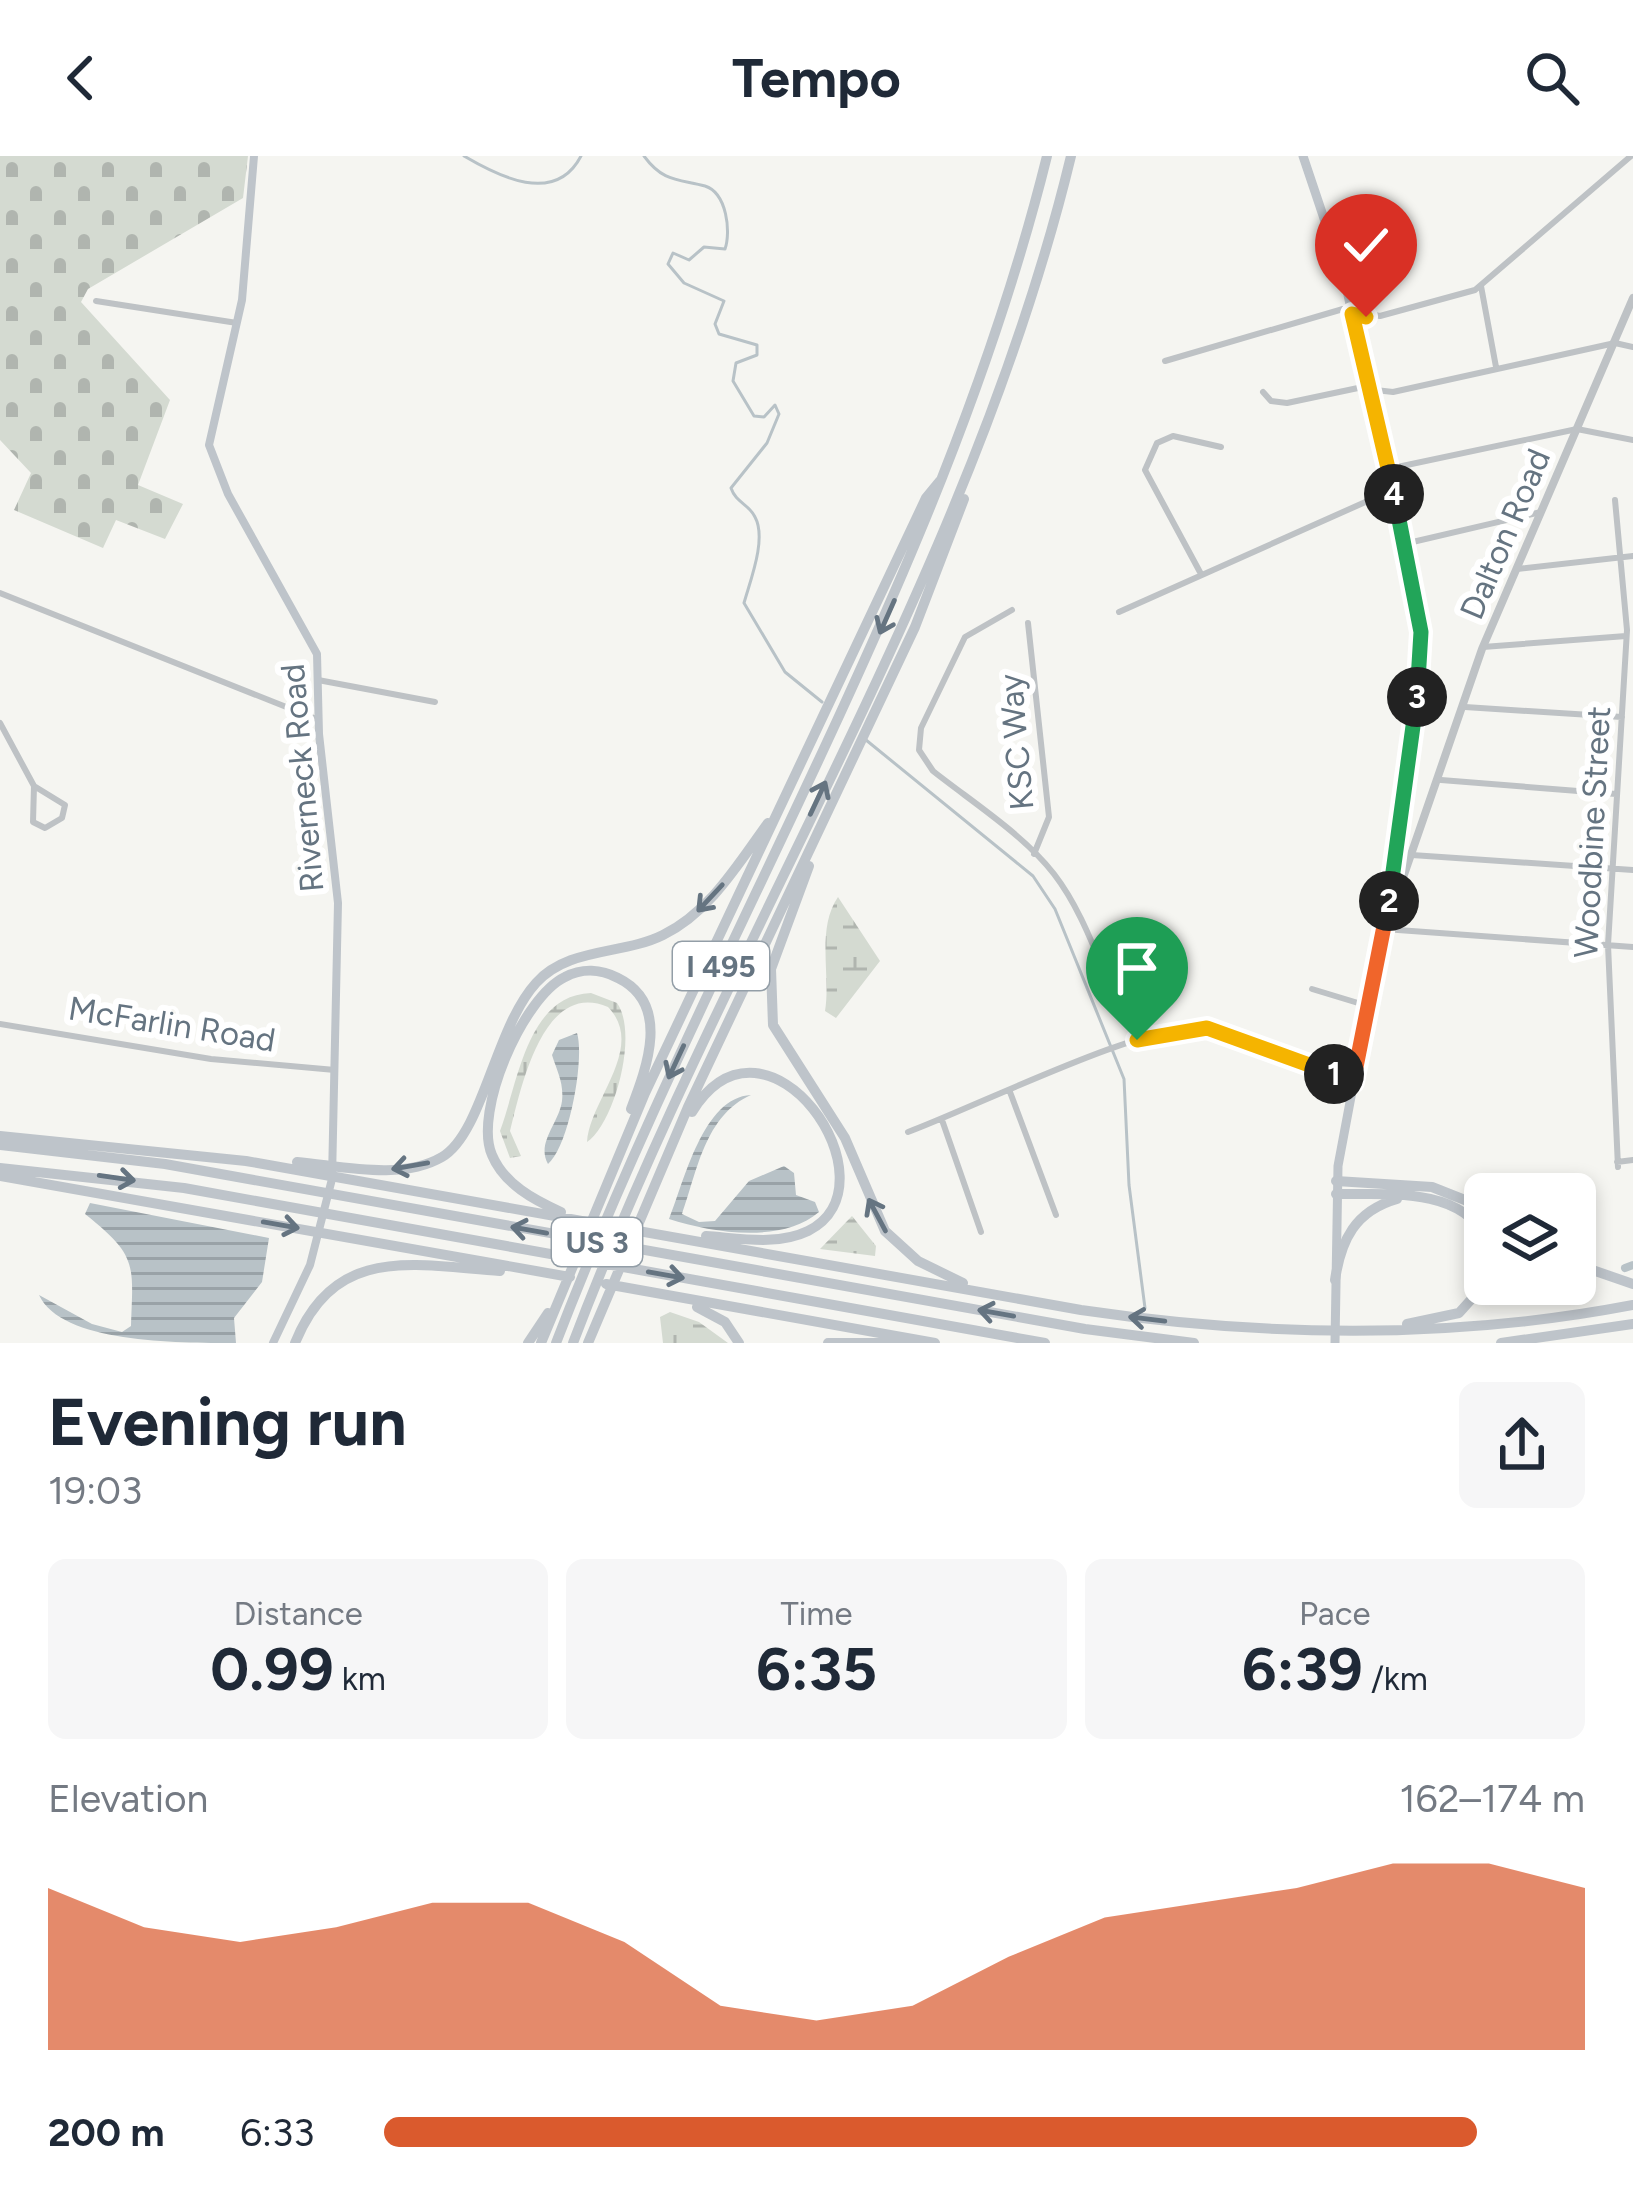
<!DOCTYPE html>
<html lang="en">
<head>
<meta charset="utf-8">
<style>
  body { margin:0; font-family:Figtree,sans-serif; background:#f6f6f7; color:#1f2937; height:100vh; display:flex; flex-direction:column; font-size:45px; white-space:nowrap }
  * { box-sizing:border-box; margin:0 }
  p { font-size:39px; color:#747a83 }
  .icon { flex:none; width:66px; height:66px; fill:none; stroke:currentColor; stroke-width:2; stroke-linecap:round; stroke-linejoin:round }
  .map { position:relative; height:1187px; overflow:hidden }
  .panel { display:flex; flex-direction:column; background:#fff; flex:1 }
  .panel>* { flex:none }
  .controls { position:absolute; left:1464px; top:1017px; display:grid; gap:24px }
  .controls a { display:grid; place-items:center; width:132px; height:132px; border-radius:18px; background:#fff; box-shadow:0 6px 18px #0003; font-size:60px }
  .pin { position:absolute; display:grid; place-items:center; width:102px; height:102px; color:#fff; margin:-123px -51px; border-radius:50% 50% 50% 0; rotate:-45deg; box-shadow:0 0 12px #0007 }
  .pin .icon { rotate:45deg }
  .km { position:absolute; width:60px; height:60px; margin:-30px; border-radius:50%; background:#222; color:#fff; font-size:33px; line-height:60px; text-align:center }
  .round { display:grid; place-items:center; flex:none; width:126px; height:126px; border-radius:18px; background:#f6f6f7 }
  .overview { display:flex; align-items:center; justify-content:space-between; height:204px; padding:0 48px }
  h1 { font-size:66px; font-weight:700; line-height:90px }
  .stats { display:grid; grid-template-columns:repeat(3,1fr); gap:18px; height:204px; padding:12px 48px }
  .stats div { display:grid; align-content:center; border-radius:18px; background:#f6f6f7; text-align:center }
  .stats b { font-size:60px; font-weight:700 }
  .stats small { font-size:33px; font-weight:400 }
  .stats p { font-size:33px }
  .chart { height:336px; padding:24px 48px }
  .chart p { display:flex; justify-content:space-between }
  .chart svg { width:100%; height:216px; margin-top:12px; fill:#da5a2d; opacity:.7 }
  ul { padding:0 48px; list-style:none; font-size:39px }
  li { display:grid; grid-template-columns:192px 144px 1fr; align-items:center; height:90px }
  li i { height:30px; border-radius:15px; background:#da5a2d }
  header { display:flex; justify-content:space-between; align-items:center; height:156px; padding:0 48px; background:#fff; font-size:54px; font-weight:700 }
  .map>svg:first-child { display:block }
  .wetland { fill:url(#wetland-marsh) }
  .cemetery { fill:url(#cemetery-stones) }
  .water { fill:url(#water-rules) }
  .lines { fill:none; stroke-linecap:round; stroke-linejoin:round }
  .stream { stroke:#b8c2c7; stroke-width:3 }
  .canal { stroke:#b8c2c7; stroke-width:8 }
  .minor { stroke:#bec2c5; stroke-width:6 }
  .tertiary { stroke:#bec2c5; stroke-width:8 }
  .secondary { stroke:#bec4ca; stroke-width:8 }
  .primary { stroke:#bec4ca; stroke-width:9 }
  .motorway { stroke:#bec4ca; stroke-width:10 }
  .oneway { stroke:#657481 }
  .split-1-casing { stroke:#fff; stroke-width:24 }
  .split-2-casing { stroke:#fff; stroke-width:24 }
  .split-3-casing { stroke:#fff; stroke-width:24 }
  .split-4-casing { stroke:#fff; stroke-width:24 }
  .split-5-casing { stroke:#fff; stroke-width:24 }
  .split-1 { stroke:#f5b400; stroke-width:15 }
  .split-2 { stroke:#f0652b; stroke-width:15 }
  .split-3 { stroke:#22a559; stroke-width:15 }
  .split-4 { stroke:#22a559; stroke-width:15 }
  .split-5 { stroke:#f5b400; stroke-width:15 }
  .labels { text-anchor:middle; dominant-baseline:central; stroke-width:12; stroke-linejoin:round; paint-order:stroke }
  .shield { fill:#fff; stroke:#939ea7; stroke-width:3 }
  .shield-label { font-size:30px; font-weight:bold; fill:#657481 }
  .street-label { font-size:33px; fill:#657481; stroke:#fff }
</style>
</head>
<body>
<header><svg class="icon" aria-label="back" viewBox="0 0 24 24"><path d="M15 5l-7 7 7 7"/></svg>Tempo<svg class="icon" aria-label="search" viewBox="0 0 24 24"><circle cx="10" cy="10" r="6"/><path d="M15 15l6 6"/></svg></header>
<div class="map">
<svg width="1633" height="1187" viewBox="0 0 1633 1187">
  <defs>
    <pattern id="wetland-marsh" width="20" height="14" patternUnits="userSpaceOnUse" patternTransform="scale(3)"><rect width="20" height="14" fill="#d4dad1"/><path d="M1 5h8M5 5V1M11 12h8M15 12V8" fill="none" stroke="#b0b5af"/></pattern>
    <pattern id="cemetery-stones" width="16" height="16" patternUnits="userSpaceOnUse" patternTransform="scale(3)"><rect width="16" height="16" fill="#d4dad1"/><path d="M2 7V4a2 2 0 0 1 4 0v3zM10 15v-3a2 2 0 0 1 4 0v3z" fill="#b0b5af"/></pattern>
    <pattern id="water-rules" width="6" height="5" patternUnits="userSpaceOnUse" patternTransform="scale(3)"><rect width="6" height="5" fill="#b8c2c7"/><path d="M0 2.5h6" fill="none" stroke="#99a2a7"/></pattern>
  </defs>
  <rect width="100%" height="100%" fill="#f5f5f1"/>
  <path class="wetland" d="M838,741L880,805L836,862L825,855C831,820 816,773 838,741Z
    M591,837L617,847C639,878 614,968 587,986C589,945 647,891 608,851C543,823 521,932 510,975L521,1000L510,1002L500,975C518,927 527,839 591,837Z
    M852,1060L876,1090L875,1100L820,1093Z
    M670,1156L699,1166L728,1187H663L660,1161Z"/>
  <path class="cemetery" d="M0,0H248L243,42L88,133L81,146L170,244L138,329L183,348L165,383L116,364L103,392L14,354L31,317L0,284Z"/>
  <path class="water" d="M577,877C585,902 569,991 548,1008C536,987 559,967 562,945C564,927 557,915 552,899L559,884Z
    M751,939C705,959 697,1016 682,1058L699,1066L715,1065L749,1025L784,1010L794,1017L796,1039L815,1046L819,1056C781,1088 713,1077 669,1063C684,1026 703,941 751,939Z
    M90,1047L269,1082L262,1126L234,1162L236,1187C176,1187 61,1187 39,1139L92,1168L122,1176L131,1170C133,1108 138,1100 85,1058Z"/>
  <g class="lines">
    <path class="stream" d="M464,0C498,20 555,50 581,0
      M644,0C663,26 678,23 705,30C727,37 731,76 725,93L704,91L689,104L673,97L668,108L684,127L724,145L715,168L719,178L757,189V199L736,207L733,225L754,260L764,261L775,249L779,258L767,287L731,332C736,347 749,348 755,361C767,383 750,425 744,447L785,516L822,546
      M866,584L1033,720L1055,753L1124,923L1129,1029L1145,1152"/>
    <path class="canal" d="M1625,1112L1633,1109"/>
    <path class="minor" d="M1481,130L1496,211
      M96,145L237,167
      M1165,205L1343,153L1380,160L1475,134L1631,0
      M1263,236L1271,245L1287,247L1358,232L1393,236L1615,187L1633,191
      M1388,313L1577,273L1633,284
      M1615,344L1627,474L1608,789L1618,1011
      M1404,388L1541,356
      M1517,413L1633,400
      M1201,418L1145,314L1157,287L1173,280L1221,291
      M0,437L319,564
      M1012,454L965,481L921,572L919,594L933,615C972,646 1023,678 1054,718C1091,766 1105,831 1137,884
      M1119,456L1390,335
      M1028,467L1049,661L1034,698
      M1483,491L1626,480
      M318,524L435,546
      M1465,551L1622,561
      M0,567L34,630L65,649L62,662L45,672L33,666L34,630
      M1441,624L1616,638
      M1397,698L1633,714
      M1384,773L1633,791
      M1312,833L1368,850
      M0,868L211,903L335,914
      M1010,936L1056,1059
      M942,964L981,1076
      M908,976C971,953 1148,865 1205,871C1254,877 1308,906 1353,926
      M1617,1006L1633,1004"/>
    <path class="tertiary" d="M1388,765L1482,493L1633,142"/>
    <path class="secondary" d="M254,0L242,144L209,289L228,338L317,498L319,578L338,747L332,1023L310,1109L273,1187"/>
    <path class="primary" d="M1303,0L1345,125L1422,483L1403,664L1338,1010L1335,1187"/>
    <path class="motorway" d="M809,710L771,813L773,869L845,982L885,1075L918,1105L963,1127
      M692,956C767,835 901,1029 808,1075C777,1090 738,1082 706,1080
      M0,980L246,1005L1081,1154C1264,1181 1451,1184 1633,1149
      M0,989L165,1008L1085,1173L1194,1187
      M297,1006C342,1010 401,1025 442,1001C483,977 495,872 536,827C568,791 623,799 663,779C710,756 738,708 768,667
      M0,1012L184,1032L1045,1187
      M0,1020L570,1121
      M1336,1025L1432,1031L1485,1052
      M1336,1038C1384,1039 1458,1030 1485,1080
      M561,1056C534,1044 504,1028 492,999C473,956 523,841 565,821C582,812 601,813 618,822C671,848 647,911 631,953
      M1575,1108L1633,1128
      M1335,1124C1341,1084 1355,1055 1397,1043
      M606,1128L935,1187
      M697,1151L725,1166L739,1187
      M1407,1168L1459,1157L1485,1128
      M295,1187C335,1088 414,1109 500,1115
      M528,1187L548,1157
      M541,1187L645,937L926,342L940,325
      M556,1187C710,786 943,420 1047,0
      M573,1187C725,786 970,419 1071,0
      M588,1187L688,951L915,471L964,343
      M828,1187H898
      M1501,1187L1633,1168"/>
  </g>
  <defs><path id="oneway-shaft" d="M-6 0H5M1.5-3L5.5 0L1.5 3" fill="none" stroke-width="1.6" stroke-linecap="round" stroke-linejoin="round" transform="scale(3)"/></defs>
  <g class="oneway">
    <use href="#oneway-shaft" transform="translate(887 461) rotate(114)"/>
    <use href="#oneway-shaft" transform="translate(818 642) rotate(-65)"/>
    <use href="#oneway-shaft" transform="translate(710 742) rotate(133)"/>
    <use href="#oneway-shaft" transform="translate(676 906) rotate(115)"/>
    <use href="#oneway-shaft" transform="translate(410 1010) rotate(170)"/>
    <use href="#oneway-shaft" transform="translate(117 1022) rotate(8)"/>
    <use href="#oneway-shaft" transform="translate(877 1059) rotate(-118)"/>
    <use href="#oneway-shaft" transform="translate(281 1069) rotate(10)"/>
    <use href="#oneway-shaft" transform="translate(529 1074) rotate(-170)"/>
    <use href="#oneway-shaft" transform="translate(666 1119) rotate(10)"/>
    <use href="#oneway-shaft" transform="translate(996 1157) rotate(-170)"/>
    <use href="#oneway-shaft" transform="translate(1147 1163) rotate(-173)"/>
  </g>
  <g class="lines">
    <defs>
      <path id="split-1" d="M1137,884L1207,872L1334,918"/>
      <path id="split-2" d="M1334,918L1353,926L1389,745"/>
      <path id="split-3" d="M1389,745L1417,541"/>
      <path id="split-4" d="M1394,338L1421,476L1417,541"/>
      <path id="split-5" d="M1366,161L1352,158L1394,338"/>
    </defs>
    <use href="#split-1" class="split-1-casing"/>
    <use href="#split-2" class="split-2-casing"/>
    <use href="#split-3" class="split-3-casing"/>
    <use href="#split-4" class="split-4-casing"/>
    <use href="#split-5" class="split-5-casing"/>
    <use href="#split-1" class="split-1"/>
    <use href="#split-2" class="split-2"/>
    <use href="#split-3" class="split-3"/>
    <use href="#split-4" class="split-4"/>
    <use href="#split-5" class="split-5"/>
  </g>
  <g class="labels">
    <g class="shield">
      <rect x="673" y="786" width="96" height="48" rx="9"/>
      <rect x="552" y="1062" width="90" height="48" rx="9"/>
    </g>
    <g class="shield-label">
      <text x="721" y="810">I 495</text>
      <text x="597" y="1086">US 3</text>
    </g>
    <g class="street-label">
      <text transform="translate(1505 378) rotate(-67)">Dalton Road</text>
      <text transform="translate(1016 586) rotate(-95)">KSC Way</text>
      <text transform="translate(302 622) rotate(-95)">Riverneck Road</text>
      <text transform="translate(1592 676) rotate(-87)">Woodbine Street</text>
      <text transform="translate(172 868) rotate(9)">McFarlin Road</text>
    </g>
  </g>
</svg>
<div class="controls">
<a><svg class="icon" aria-label="layers" viewBox="0 0 24 24"><path d="M12 4l9 5-9 5-9-5zM3 14l9 5 9-5"/></svg></a>
</div>
<div class="pin" style="left:1137px;top:884px;background:#1e9e55"><svg class="icon" aria-label="arrive" viewBox="0 0 24 24"><path d="M6 21V4h12l-3 4 3 4H6"/></svg></div>
<div class="pin" style="left:1366px;top:161px;background:#d93025"><svg class="icon" aria-label="check" viewBox="0 0 24 24"><path d="M5 12l5 5 9-10"/></svg></div>
<b class="km" style="left:1334px;top:918px">1</b>
<b class="km" style="left:1389px;top:745px">2</b>
<b class="km" style="left:1417px;top:541px">3</b>
<b class="km" style="left:1394px;top:338px">4</b>
</div>
<section class="panel">
<div class="overview"><div><h1>Evening run</h1><p>19:03</p></div><a class="round"><svg class="icon" aria-label="share" viewBox="0 0 24 24"><path d="M12 15V3M7 8l5-5 5 5M5 13v7h14v-7"/></svg></a></div>
<div class="stats">
<div><p>Distance</p><b>0.99<small> km</small></b></div>
<div><p>Time</p><b>6:35</b></div>
<div><p>Pace</p><b>6:39<small> /km</small></b></div>
</div>
<div class="chart"><p><span>Elevation</span>162–174 m</p>
<svg viewBox="0 0 160 44" preserveAspectRatio="none"><path d="M0 44V11L10 19L20 22L30 19L40 14L50 14L60 22L70 35L80 38L90 35L100 25L110 17L120 14L130 11L140 6L150 6L160 11V44z"/></svg>
</div>
<ul>
<li><b>200 m</b>6:33<i style="width:91%"></i></li>
</ul>
</section>
</body>
</html>
